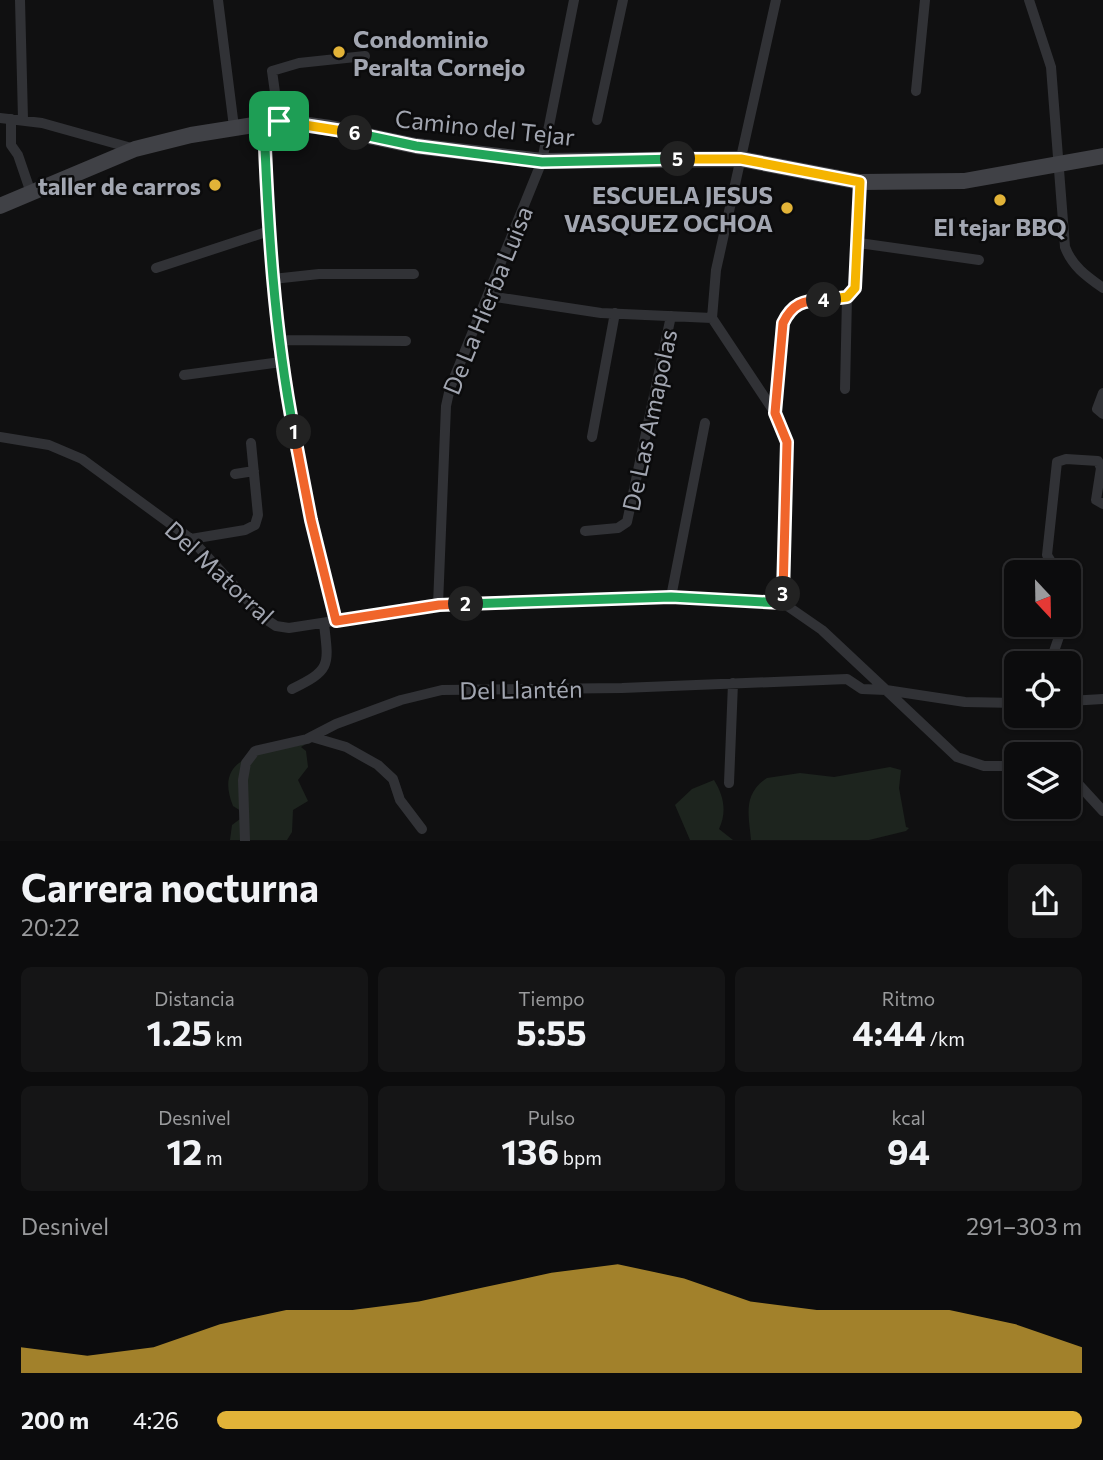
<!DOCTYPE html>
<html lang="es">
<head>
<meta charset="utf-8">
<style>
  body { margin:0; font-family:Commissioner,sans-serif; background:#151516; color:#f1f3f6; height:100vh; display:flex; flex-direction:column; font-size:26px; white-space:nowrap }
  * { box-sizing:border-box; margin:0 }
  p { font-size:23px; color:#9a9b9d }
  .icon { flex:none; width:38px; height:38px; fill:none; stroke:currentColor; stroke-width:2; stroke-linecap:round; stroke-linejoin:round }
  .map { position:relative; height:841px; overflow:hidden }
  .sheet { display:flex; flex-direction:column; background:#0c0c0d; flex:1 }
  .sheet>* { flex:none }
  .needle { width:46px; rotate:158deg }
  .buttons { position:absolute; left:1004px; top:560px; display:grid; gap:14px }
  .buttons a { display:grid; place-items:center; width:77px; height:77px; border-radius:10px; background:#0c0c0d; box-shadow:0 2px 5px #0004,0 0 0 2px #2c2c2e; font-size:35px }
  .pin { position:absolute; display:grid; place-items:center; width:60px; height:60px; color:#fff; margin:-30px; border-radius:14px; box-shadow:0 4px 10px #0006 }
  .km { position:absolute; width:35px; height:35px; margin:-18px; border-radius:50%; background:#222; color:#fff; font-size:19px; line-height:35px; text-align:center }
  .round { display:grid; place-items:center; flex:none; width:74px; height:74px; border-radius:10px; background:#151516 }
  .headline { display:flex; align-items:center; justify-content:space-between; height:119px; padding:0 21px }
  h1 { font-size:38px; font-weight:700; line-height:52px }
  .stats { display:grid; grid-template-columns:repeat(3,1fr); gap:10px; height:119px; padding:7px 21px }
  .stats div { display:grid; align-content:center; border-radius:10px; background:#151516; text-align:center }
  .stats b { font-size:35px; font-weight:700 }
  .stats small { font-size:19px; font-weight:400 }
  .stats p { font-size:19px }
  .chart { height:196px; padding:14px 21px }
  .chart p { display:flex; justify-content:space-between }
  .chart svg { width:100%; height:126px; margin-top:7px; fill:#e2b338; opacity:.7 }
  ul { padding:0 21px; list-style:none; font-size:23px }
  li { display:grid; grid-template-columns:112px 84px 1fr; align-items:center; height:52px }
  li i { height:18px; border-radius:9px; background:#e2b338 }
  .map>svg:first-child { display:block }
  .green { fill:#1d241e }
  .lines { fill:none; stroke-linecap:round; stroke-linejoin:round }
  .street { stroke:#313236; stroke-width:10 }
  .secondary { stroke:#404146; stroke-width:16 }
  .split-1-casing { stroke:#fff; stroke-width:14 }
  .split-2-casing { stroke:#fff; stroke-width:14 }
  .split-3-casing { stroke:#fff; stroke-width:14 }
  .split-4-casing { stroke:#fff; stroke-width:14 }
  .split-5-casing { stroke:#fff; stroke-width:14 }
  .split-6-casing { stroke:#fff; stroke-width:14 }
  .split-7-casing { stroke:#fff; stroke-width:14 }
  .split-1 { stroke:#22a559; stroke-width:9 }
  .split-2 { stroke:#f0652b; stroke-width:9 }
  .split-3 { stroke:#22a559; stroke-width:9 }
  .split-4 { stroke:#f0652b; stroke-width:9 }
  .split-5 { stroke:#f5b400; stroke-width:9 }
  .split-6 { stroke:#22a559; stroke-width:9 }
  .split-7 { stroke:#f5b400; stroke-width:9 }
  .poi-dot { fill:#e2b338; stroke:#0b0b0c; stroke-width:2.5 }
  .labels { text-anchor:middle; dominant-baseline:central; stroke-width:5; stroke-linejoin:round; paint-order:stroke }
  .poi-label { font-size:24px; font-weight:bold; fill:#a2a6b1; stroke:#0b0b0c; text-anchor:end }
  .street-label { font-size:24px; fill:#a2a6b1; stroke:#0b0b0c }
</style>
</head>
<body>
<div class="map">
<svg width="1103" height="841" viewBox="0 0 1103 841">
  <rect width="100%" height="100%" fill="#101011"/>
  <path class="green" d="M306,744L301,747L306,751L308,767L298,780L308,801L293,810L292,832L287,840H230L232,825L240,819L241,811L233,806C211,752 270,752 306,744Z
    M890,767L901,770L899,788L906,827L909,828L906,831L869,840H751C749,817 742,794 767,778L800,773L834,777Z
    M714,780C724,796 727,812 719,829L733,840H690L675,805L692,789Z"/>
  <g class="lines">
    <path class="street" d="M20,0L23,119
      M218,0L234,127
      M776,0L716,270L712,318L775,413L787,442L783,603
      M1029,0L1051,67L1065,247C1072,266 1086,276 1103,288
      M916,91L925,0
      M0,118L42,123L135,149
      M11,119V145L18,155L31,193
      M597,120L623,0
      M279,121L272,71L299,63L365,56
      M264,123C267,202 270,283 280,361C292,449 315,536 336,621
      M859,243L979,260
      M156,268L269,231
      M273,279L319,274H414
      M489,296L601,313L712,318
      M279,340L406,341
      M184,375L281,362
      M845,389L847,297
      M1103,393L1097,409L1103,414
      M775,413L783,323C796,295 821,303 847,297L855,288L860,182
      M0,437L49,445L82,459L191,539L264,618L276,626L289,628L438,605L671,597L783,603L822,630L886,690L965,702L1017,703
      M592,437L615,313
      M235,474L254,471
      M585,531L618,528L627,522L671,316
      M191,539L245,530L255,525L258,515L251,443
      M671,597L705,423
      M438,605L446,406L450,388L542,161L574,0
      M1069,605L1077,575L1053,565L1047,555L1057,462L1066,459L1098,461L1101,468L1096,500L1103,504
      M1050,663L1063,625
      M292,689C331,670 329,666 324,624
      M1069,701L1103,699
      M312,737L346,747L378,765L393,779L400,800L422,829
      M1069,774L1103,811
      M729,783L733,683
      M245,841L243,780L246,763L255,751L307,739L336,724L401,700L442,690L622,688L847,679L862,689L886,690L957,757L984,766H1017"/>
    <path class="secondary" d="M0,206L135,149L191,135L279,121L330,128L416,146L542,161L741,159L860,182L964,181L1103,156"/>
  </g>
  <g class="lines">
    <defs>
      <path id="split-1" d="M279,121L264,123C268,227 274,329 294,432"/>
      <path id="split-2" d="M294,432L311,520L336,621L439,605L466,604"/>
      <path id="split-3" d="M466,604L671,597L783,603V594"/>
      <path id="split-4" d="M783,594L787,442L775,413L783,323C792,304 803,300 824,300"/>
      <path id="split-5" d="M678,159H741L860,182L855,288L847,297L824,300"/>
      <path id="split-6" d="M355,133L416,146L542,162L678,159"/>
      <path id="split-7" d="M279,121L355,133"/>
    </defs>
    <use href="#split-1" class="split-1-casing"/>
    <use href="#split-2" class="split-2-casing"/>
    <use href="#split-3" class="split-3-casing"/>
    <use href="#split-4" class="split-4-casing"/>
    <use href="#split-5" class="split-5-casing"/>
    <use href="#split-6" class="split-6-casing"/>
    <use href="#split-7" class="split-7-casing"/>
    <use href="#split-1" class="split-1"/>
    <use href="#split-2" class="split-2"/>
    <use href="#split-3" class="split-3"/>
    <use href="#split-4" class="split-4"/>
    <use href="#split-5" class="split-5"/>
    <use href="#split-6" class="split-6"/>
    <use href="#split-7" class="split-7"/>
  </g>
  <g class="poi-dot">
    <circle cx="339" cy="52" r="7"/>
    <circle cx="215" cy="185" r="7"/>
    <circle cx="1000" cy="200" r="7"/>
    <circle cx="787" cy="208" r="7"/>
  </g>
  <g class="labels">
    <g class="poi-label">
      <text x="353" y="38" text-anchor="start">Condominio<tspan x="353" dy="28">Peralta Cornejo</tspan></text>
      <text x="201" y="185">taller de carros</text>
      <text x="773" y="194">ESCUELA JESUS<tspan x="773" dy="28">VASQUEZ OCHOA</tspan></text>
      <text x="1000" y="226" text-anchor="middle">El tejar BBQ</text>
    </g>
    <g class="street-label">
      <text transform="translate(485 127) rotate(6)">Camino del Tejar</text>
      <text transform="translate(487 300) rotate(-68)">De La Hierba Luisa</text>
      <text transform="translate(649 420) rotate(-78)">De Las Amapolas</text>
      <text transform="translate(220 572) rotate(43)">Del Matorral</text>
      <text transform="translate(521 689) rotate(-1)">Del Llantén</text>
    </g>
  </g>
</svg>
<div class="buttons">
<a><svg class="needle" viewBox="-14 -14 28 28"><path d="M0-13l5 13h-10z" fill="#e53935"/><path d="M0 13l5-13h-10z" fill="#9a9b9d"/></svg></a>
<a><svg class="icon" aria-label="locate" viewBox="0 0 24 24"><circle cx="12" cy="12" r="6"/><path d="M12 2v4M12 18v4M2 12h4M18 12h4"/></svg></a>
<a><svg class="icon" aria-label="layers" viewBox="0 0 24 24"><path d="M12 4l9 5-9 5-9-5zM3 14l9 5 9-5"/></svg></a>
</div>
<div class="pin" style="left:279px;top:121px;background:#1e9e55"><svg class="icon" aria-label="arrive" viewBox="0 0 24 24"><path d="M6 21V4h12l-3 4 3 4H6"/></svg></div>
<b class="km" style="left:294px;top:432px">1</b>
<b class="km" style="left:466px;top:604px">2</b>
<b class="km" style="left:783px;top:594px">3</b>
<b class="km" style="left:824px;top:300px">4</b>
<b class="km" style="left:678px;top:159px">5</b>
<b class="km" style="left:355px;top:133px">6</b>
</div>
<section class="sheet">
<div class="headline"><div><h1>Carrera nocturna</h1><p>20:22</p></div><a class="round"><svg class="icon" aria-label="share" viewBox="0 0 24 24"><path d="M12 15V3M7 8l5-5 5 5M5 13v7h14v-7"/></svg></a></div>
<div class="stats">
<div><p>Distancia</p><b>1.25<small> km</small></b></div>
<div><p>Tiempo</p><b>5:55</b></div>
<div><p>Ritmo</p><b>4:44<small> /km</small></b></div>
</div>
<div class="stats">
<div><p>Desnivel</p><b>12<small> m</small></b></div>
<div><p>Pulso</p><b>136<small> bpm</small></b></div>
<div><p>kcal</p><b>94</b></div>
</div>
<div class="chart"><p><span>Desnivel</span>291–303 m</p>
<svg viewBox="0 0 160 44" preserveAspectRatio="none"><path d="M0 44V35L10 38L20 35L30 27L40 22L50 22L60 19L70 14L80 9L90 6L100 11L110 19L120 22L130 22L140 22L150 27L160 35V44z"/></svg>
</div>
<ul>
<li><b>200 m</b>4:26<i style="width:100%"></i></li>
</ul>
</section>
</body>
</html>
